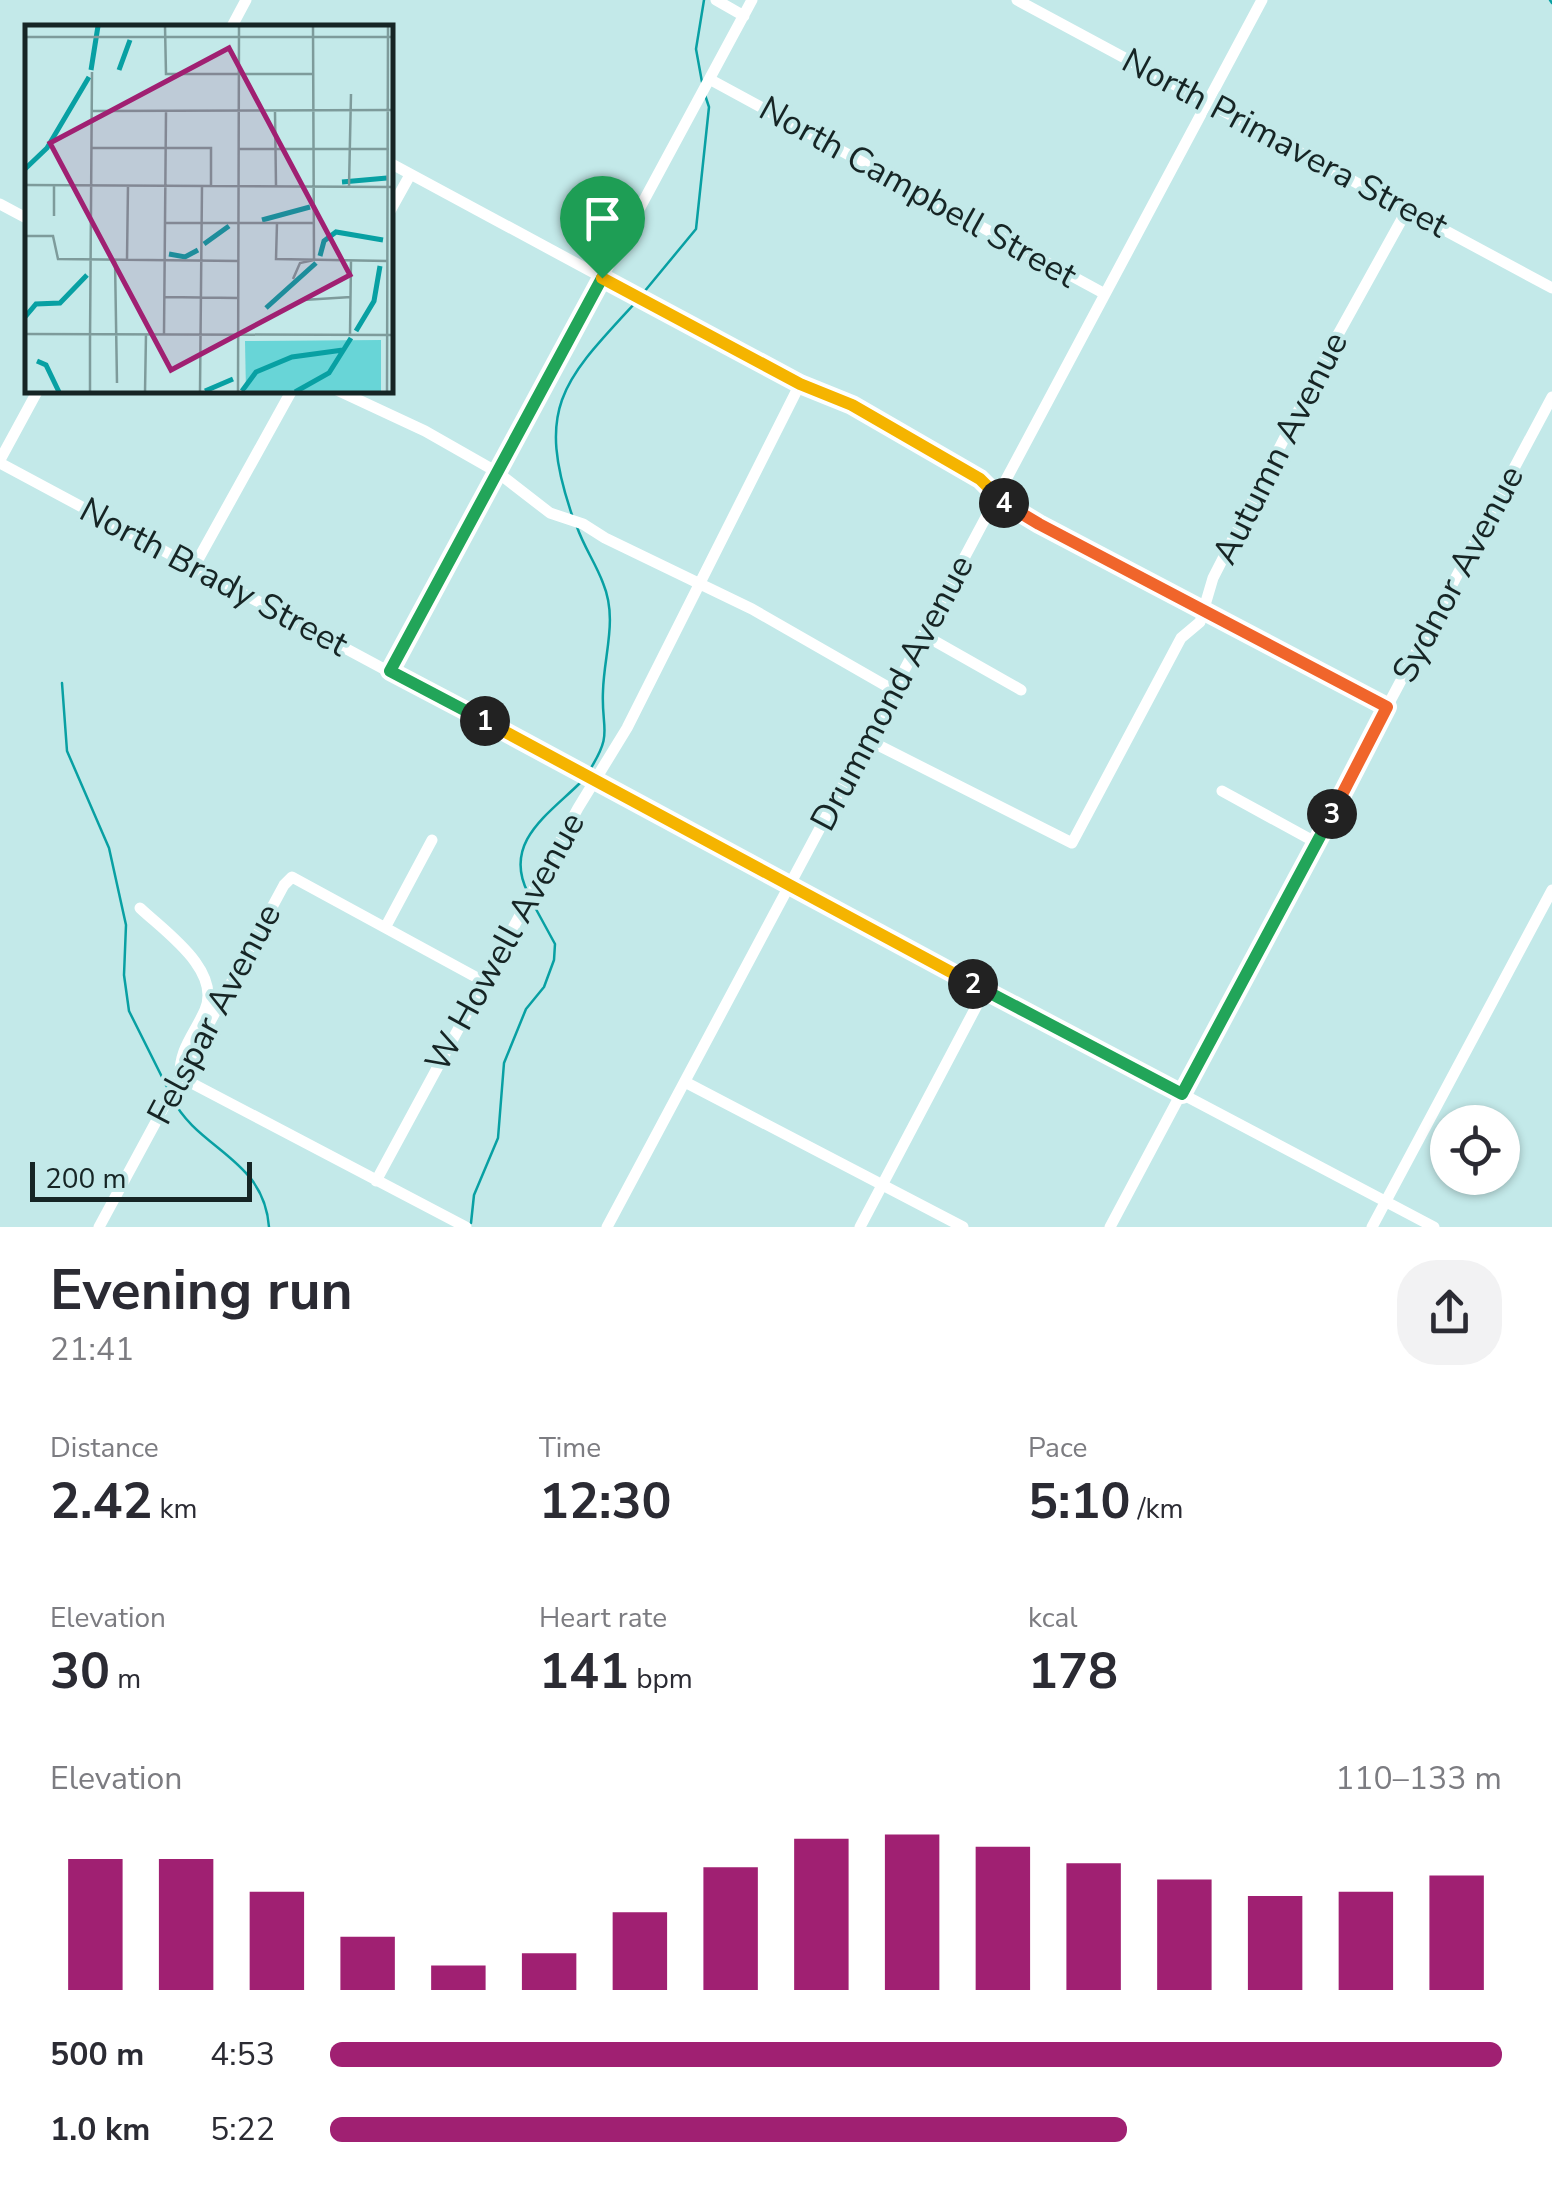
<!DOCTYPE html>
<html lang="en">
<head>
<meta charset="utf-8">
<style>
  body { margin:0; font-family:"Nunito Sans",sans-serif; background:#f2f2f3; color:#2b2b33; height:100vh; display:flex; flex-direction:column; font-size:38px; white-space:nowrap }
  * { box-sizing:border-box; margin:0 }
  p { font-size:32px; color:#7c7c81 }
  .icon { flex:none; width:55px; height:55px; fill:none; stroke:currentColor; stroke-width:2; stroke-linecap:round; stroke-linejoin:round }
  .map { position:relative; height:1227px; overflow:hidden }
  .drawer { display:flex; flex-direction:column; background:#fff; flex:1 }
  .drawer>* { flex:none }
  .tools { position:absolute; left:1430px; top:1105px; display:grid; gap:20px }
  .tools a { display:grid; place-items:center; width:90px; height:90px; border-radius:50%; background:#fff; box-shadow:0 2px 8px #0004; font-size:50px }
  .scale { position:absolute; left:30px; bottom:25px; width:222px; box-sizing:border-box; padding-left:10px; border:5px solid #162525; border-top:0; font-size:28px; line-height:35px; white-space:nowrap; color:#162525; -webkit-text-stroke:8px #c3e9e9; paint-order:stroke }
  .pin { position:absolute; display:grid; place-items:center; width:85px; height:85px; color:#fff; margin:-102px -42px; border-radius:50% 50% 50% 0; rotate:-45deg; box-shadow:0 0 10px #0007 }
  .pin .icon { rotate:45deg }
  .km { position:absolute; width:50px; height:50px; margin:-25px; border-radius:50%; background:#222; color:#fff; font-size:28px; line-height:50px; text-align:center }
  .round { display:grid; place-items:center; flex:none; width:105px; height:105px; border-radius:40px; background:#f2f2f3 }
  .summary { display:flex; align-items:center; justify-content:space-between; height:170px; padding:0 50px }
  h1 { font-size:55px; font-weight:700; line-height:75px }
  .figures { display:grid; grid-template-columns:repeat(3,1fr); gap:15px; height:170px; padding:10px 50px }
  .figures div { display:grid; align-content:center }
  .figures b { font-size:50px; font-weight:700 }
  .figures small { font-size:28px; font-weight:400 }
  .figures p { font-size:28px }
  .chart { height:280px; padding:20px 50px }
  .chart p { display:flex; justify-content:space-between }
  .chart svg { width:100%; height:180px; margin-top:10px; stroke:#a02072; stroke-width:6 }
  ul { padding:0 50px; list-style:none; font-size:32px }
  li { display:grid; grid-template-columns:160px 120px 1fr; align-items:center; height:75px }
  li i { height:25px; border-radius:12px; background:#a02072 }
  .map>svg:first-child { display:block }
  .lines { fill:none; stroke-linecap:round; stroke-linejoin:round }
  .stream { stroke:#08a0a3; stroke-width:2.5 }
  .minor { stroke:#fff; stroke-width:11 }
  .split-1-casing { stroke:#fff; stroke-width:20 }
  .split-2-casing { stroke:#fff; stroke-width:20 }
  .split-3-casing { stroke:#fff; stroke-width:20 }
  .split-4-casing { stroke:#fff; stroke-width:20 }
  .split-5-casing { stroke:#fff; stroke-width:20 }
  .split-1 { stroke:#22a559; stroke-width:12 }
  .split-2 { stroke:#f5b400; stroke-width:12 }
  .split-3 { stroke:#22a559; stroke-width:12 }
  .split-4 { stroke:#f0652b; stroke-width:12 }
  .split-5 { stroke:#f5b400; stroke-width:12 }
  .labels { text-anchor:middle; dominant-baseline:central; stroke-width:8; stroke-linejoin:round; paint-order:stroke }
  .street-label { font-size:35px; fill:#162525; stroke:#c3e9e9 }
  .inset-river { fill:none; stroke:#08a0a3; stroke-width:5 }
  .inset-road { fill:none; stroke:#7e9b9b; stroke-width:2.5 }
  .view { fill:#a02072; fill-opacity:0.15; stroke:#a02072; stroke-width:5 }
  .inset-edge { fill:none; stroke:#162525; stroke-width:5 }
</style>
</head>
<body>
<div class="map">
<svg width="1552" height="1227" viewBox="0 0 1552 1227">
  <rect width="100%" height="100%" fill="#c3e9e9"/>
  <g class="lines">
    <path class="stream" d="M1550,0L1552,3
      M702,82L696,49L704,0
      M644,292L696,229L709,107L705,95
      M572,515C535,406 564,380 636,302
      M577,527C584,547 596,564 603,583C618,619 604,654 603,691C601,731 614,732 589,771
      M62,683L67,751L109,848L126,925L124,975L129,1011L169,1091
      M528,893C502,842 549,814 581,782
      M172,1098C198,1150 264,1158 269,1227
      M471,1223L474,1195L498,1138L504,1063L526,1009L544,987L554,960L555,944L531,900"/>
    <path class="minor" d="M716,0L744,16
      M1017,0L1552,288
      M231,28L246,0
      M711,80L1105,294
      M390,163L800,384L852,405L979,479L1013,510L1387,707
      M0,204L28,219
      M390,211L410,175
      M337,390L425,431L497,472L550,513L583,524L605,538L752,609L895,691
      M0,460L38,390
      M0,463L788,886L1434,1227
      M195,565L292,390
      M924,635L1021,690
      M390,671L752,0
      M868,740L1072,843L1181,638L1200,622L1213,578L1330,349L1407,210
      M1222,791L1317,843
      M140,908C164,931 222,970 205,1010C194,1035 179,1048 180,1077L466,1227
      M386,926L432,840
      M685,1082L963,1227
      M376,1181L578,808L627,728L800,384
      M99,1227L284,885L292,877L483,981
      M607,1227L1262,0
      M860,1227L985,990
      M1110,1227L1552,397
      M1372,1227L1552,890"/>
  </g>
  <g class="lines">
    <defs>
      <path id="split-1" d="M485,721L390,671L602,278"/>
      <path id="split-2" d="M485,721L973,984"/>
      <path id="split-3" d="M973,984L1182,1094L1332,814"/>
      <path id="split-4" d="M1004,503L1039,524L1387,707L1332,814"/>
      <path id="split-5" d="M602,278L800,384L852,405L980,479L1004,503"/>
    </defs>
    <use href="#split-1" class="split-1-casing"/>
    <use href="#split-2" class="split-2-casing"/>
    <use href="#split-3" class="split-3-casing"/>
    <use href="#split-4" class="split-4-casing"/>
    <use href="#split-5" class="split-5-casing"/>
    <use href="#split-1" class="split-1"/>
    <use href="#split-2" class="split-2"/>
    <use href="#split-3" class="split-3"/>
    <use href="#split-4" class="split-4"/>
    <use href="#split-5" class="split-5"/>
  </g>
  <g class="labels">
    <g class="street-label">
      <text transform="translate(1285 143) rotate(28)">North Primavera Street</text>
      <text transform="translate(918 192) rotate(29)">North Campbell Street</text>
      <text transform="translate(1280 448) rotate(-63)">Autumn Avenue</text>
      <text transform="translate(1458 574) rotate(-62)">Sydnor Avenue</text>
      <text transform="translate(214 577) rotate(28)">North Brady Street</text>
      <text transform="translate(892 693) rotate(-62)">Drummond Avenue</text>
      <text transform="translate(505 942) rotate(-61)">W Howell Avenue</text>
      <text transform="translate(214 1014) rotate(-62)">Felspar Avenue</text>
    </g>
  </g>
  <g transform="translate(25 25)">
    <rect width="368" height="368" fill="#c3e9e9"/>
    <path d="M356,315V367H221L220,316Z" fill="#68d5d7"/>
    <path class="inset-river" d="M66,45L73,1M94,45L105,15M0,144L22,123L64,52M317,157L362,153M237,195L285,182M179,219L204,201M144,229L160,232L173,225M295,231L299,216L311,207L358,215M241,283L291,238M0,292L11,279L35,278L62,250M331,306L349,276L355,241M12,336L21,340L34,367M180,366L208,354M217,366L231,347L267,332L318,325M270,367L304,348L326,313"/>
    <path class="inset-road" d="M140,1L141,49H288M0,12H368M67,86L367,85M250,87L251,161M67,123H186V160M214,124H364M0,160L368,162M29,160V191M324,161L326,69M140,198H289M252,198L251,234L363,236M0,211H28L33,234L214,236M90,235L92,358M102,235L103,160M268,254L275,238L289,235L288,1M139,272L213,273M278,275L326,272M0,309L368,310M139,309L141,87M325,310L326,235M65,312V367M65,317L67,47M120,367L121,309M175,367L177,160M213,367L214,1M362,367L363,1"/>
    <path class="view" d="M204,23L325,250L146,345L25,118Z"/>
    <rect width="368" height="368" class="inset-edge"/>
  </g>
</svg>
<div class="tools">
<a><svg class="icon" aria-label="locate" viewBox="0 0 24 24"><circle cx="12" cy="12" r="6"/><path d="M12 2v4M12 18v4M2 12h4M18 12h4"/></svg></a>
</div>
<div class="scale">200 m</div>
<div class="pin" style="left:602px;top:278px;background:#1e9e55"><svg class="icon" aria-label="arrive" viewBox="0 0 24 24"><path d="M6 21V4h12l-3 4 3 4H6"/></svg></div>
<b class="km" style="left:485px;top:721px">1</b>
<b class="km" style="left:973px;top:984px">2</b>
<b class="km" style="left:1332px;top:814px">3</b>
<b class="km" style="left:1004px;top:503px">4</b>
</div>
<section class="drawer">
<div class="summary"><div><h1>Evening run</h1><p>21:41</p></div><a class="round"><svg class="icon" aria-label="share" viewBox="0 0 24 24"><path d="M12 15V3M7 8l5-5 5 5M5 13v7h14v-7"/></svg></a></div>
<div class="figures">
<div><p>Distance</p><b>2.42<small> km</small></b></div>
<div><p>Time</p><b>12:30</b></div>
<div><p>Pace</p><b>5:10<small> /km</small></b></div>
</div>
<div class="figures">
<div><p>Elevation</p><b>30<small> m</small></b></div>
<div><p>Heart rate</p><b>141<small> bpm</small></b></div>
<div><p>kcal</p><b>178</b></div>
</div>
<div class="chart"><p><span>Elevation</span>110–133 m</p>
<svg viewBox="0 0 160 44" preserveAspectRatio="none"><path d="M5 44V12M15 44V12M25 44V20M35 44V31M45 44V38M55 44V35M65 44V25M75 44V14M85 44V7M95 44V6M105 44V9M115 44V13M125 44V17M135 44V21M145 44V20M155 44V16"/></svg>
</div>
<ul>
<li><b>500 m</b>4:53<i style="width:100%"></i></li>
<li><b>1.0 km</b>5:22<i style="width:68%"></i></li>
</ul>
</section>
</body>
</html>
